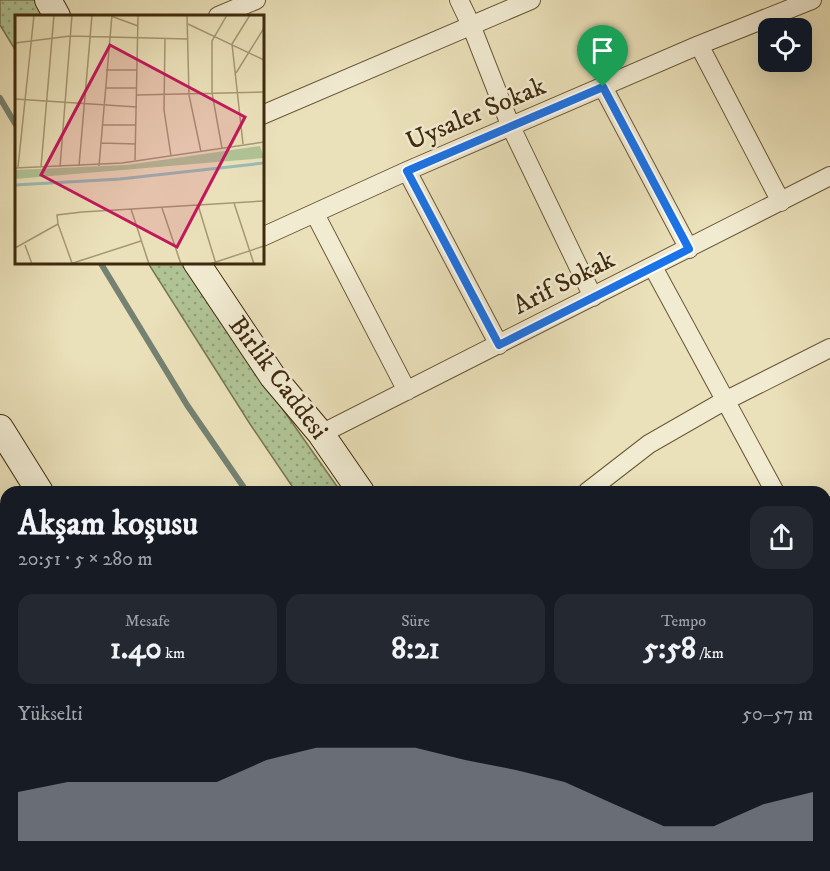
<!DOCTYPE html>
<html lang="tr">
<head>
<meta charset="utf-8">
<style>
  body { margin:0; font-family:"IM FELL DW Pica",serif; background:#242831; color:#f1f3f6; height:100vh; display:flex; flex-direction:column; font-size:22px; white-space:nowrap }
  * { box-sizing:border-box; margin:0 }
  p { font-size:20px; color:#9ea1a6 }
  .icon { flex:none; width:33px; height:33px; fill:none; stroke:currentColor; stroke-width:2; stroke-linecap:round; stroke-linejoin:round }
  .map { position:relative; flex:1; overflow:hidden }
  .details { position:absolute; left:0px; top:486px; width:831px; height:386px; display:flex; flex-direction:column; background:#171b24; border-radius:18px 18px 0 0; box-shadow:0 6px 24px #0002 }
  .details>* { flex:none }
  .buttons { position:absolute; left:758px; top:18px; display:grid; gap:12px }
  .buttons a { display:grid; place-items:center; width:54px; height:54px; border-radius:12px; background:#171b24; box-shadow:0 6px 24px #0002; font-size:30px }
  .pin { position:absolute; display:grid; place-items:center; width:51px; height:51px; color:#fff; margin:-62px -26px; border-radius:50% 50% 50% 0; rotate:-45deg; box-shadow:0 0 6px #0007 }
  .pin .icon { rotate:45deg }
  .round { display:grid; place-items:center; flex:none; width:63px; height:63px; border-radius:18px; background:#242831 }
  .summary { display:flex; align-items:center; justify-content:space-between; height:102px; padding:0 18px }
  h1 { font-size:33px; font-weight:700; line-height:45px }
  .stats { display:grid; grid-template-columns:repeat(3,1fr); gap:9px; height:102px; padding:6px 18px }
  .stats div { display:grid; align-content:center; border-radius:15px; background:#242831; text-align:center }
  .stats b { font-size:30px; font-weight:700 }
  .stats small { font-size:16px; font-weight:400 }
  .stats p { font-size:16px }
  .chart { height:168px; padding:12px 18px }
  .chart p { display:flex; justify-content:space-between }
  .chart svg { width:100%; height:108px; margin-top:6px; fill:#8c9099; opacity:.7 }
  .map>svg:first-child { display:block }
  .green { fill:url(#green-dots); stroke:#787651; stroke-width:1.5 }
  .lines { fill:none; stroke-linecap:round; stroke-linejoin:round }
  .stream { stroke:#758272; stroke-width:6 }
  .street-casing { stroke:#6a5838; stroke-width:20 }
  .secondary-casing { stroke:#3f2a0d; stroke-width:28 }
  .street { stroke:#f1ebd2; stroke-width:18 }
  .secondary { stroke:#f1ebd2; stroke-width:26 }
  .route-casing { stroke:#fff; stroke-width:12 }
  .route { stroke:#1a73e8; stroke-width:8 }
  .labels { text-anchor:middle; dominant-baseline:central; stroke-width:5; stroke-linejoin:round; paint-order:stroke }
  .street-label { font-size:26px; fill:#3f2a0d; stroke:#f1ebd2 }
  .inset-river { fill:none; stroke:#99bcb5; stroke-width:3 }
  .inset-road { fill:none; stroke:#a69774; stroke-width:1.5 }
  .view { fill:#c2185b; fill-opacity:0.15; stroke:#c2185b; stroke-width:3 }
  .inset-edge { fill:none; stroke:#3f2a0d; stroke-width:3 }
</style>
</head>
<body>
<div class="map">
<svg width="830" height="871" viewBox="0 0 830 871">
  <defs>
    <pattern id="green-dots" width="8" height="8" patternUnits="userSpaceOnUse" patternTransform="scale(1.5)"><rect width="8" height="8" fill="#b0c395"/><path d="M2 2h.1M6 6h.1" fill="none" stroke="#919f78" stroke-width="1.8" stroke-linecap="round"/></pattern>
  </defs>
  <rect width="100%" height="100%" fill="#eae0b9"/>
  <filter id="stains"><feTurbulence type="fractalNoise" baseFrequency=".00333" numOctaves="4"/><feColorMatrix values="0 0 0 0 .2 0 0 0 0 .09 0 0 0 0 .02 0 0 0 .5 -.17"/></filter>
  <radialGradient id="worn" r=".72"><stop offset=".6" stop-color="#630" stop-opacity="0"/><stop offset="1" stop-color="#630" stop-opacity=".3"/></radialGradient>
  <path class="green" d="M0,0H36L45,16H16V51L0,25Z
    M148,263H193L279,404L341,492H296L250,424Z
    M544,866H618L622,871H547Z"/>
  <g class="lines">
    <path class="stream" d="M0,98L16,125
      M100,262L187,405L247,492
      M502,866L505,871"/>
    <defs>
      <path id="street" d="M459,0L471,25L511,127L593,297
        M218,16L256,0
        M699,45L781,202
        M603,87L689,249
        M262,115L531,0
        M407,171L499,345
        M315,214L407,391
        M262,237L407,171L699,45L812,0
        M653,267L775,492
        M321,434L830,176
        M587,492L649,444L717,405L830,348
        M825,509L830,506
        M825,577L830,584
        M0,609L6,602
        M825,672L830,668
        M825,833L830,829
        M0,859L6,852
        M771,871L779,866"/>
      <path id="secondary" d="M48,0L57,16
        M196,262L273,377L321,434L361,492
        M0,428L40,492
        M261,866L265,871
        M640,866L644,871"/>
    </defs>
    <use href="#street" class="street-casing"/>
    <use href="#secondary" class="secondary-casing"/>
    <use href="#street" class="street"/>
    <use href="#secondary" class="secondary"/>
  </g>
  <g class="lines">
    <defs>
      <path id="route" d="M603,87L689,249L499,345L407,171Z"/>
    </defs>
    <use href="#route" class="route-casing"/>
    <use href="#route" class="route"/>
  </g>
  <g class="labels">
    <g class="street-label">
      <text transform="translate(476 114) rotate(-23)">Uysaler Sokak</text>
      <text transform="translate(564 283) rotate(-27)">Arif Sokak</text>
      <text transform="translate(278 378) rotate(53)">Birlik Caddesi</text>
    </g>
  </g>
  <g transform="translate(15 15)">
    <rect width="249" height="249" fill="#eae0b9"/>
    <path d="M245,131L249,143L0,164V155L112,150Z" fill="#b0c395"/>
    <path class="inset-river" d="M0,170L105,164L249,148"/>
    <path class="inset-road" d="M172,0L174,80L186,137M96,1L123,11M173,9L249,45M150,23L149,95L156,141M0,28L55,21L173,24M91,55H122M221,58L249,13M90,73H122M122,80L249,77M0,84L122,92M87,110H121M86,128L121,129M228,129L217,29L235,0M207,133L197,78V26L212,0M120,145L123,0M64,151L77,0M84,151L97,0M3,152L19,0M26,152L39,0M45,152L57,0M0,153L107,148L249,127M219,188L239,249M183,190L201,249M147,193L166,249M116,194L134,249M67,197L249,186M43,209L57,248M10,230L17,249M0,233L43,209L42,200L67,197M55,249L126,226M195,249L249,231"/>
    <path class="view" d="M95,30L230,102L162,232L26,160Z"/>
    <rect width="249" height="249" class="inset-edge"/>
  </g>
  <rect width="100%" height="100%" filter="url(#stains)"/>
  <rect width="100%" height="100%" fill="url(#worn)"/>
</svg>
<div class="buttons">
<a><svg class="icon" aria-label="locate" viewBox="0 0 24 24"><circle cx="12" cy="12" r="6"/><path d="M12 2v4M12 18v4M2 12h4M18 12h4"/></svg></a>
</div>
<div class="pin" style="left:603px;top:87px;background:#1e9e55"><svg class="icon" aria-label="arrive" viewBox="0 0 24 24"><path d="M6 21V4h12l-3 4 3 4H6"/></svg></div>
<section class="details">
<div class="summary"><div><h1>Akşam koşusu</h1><p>20:51 · 5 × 280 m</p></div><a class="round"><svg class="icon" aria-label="share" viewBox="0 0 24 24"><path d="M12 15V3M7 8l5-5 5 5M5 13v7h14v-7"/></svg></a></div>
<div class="stats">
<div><p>Mesafe</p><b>1.40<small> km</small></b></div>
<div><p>Süre</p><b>8:21</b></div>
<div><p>Tempo</p><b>5:58<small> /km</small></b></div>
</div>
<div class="chart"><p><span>Yükselti</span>50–57 m</p>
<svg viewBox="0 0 160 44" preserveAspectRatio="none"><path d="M0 44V24L10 20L20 20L30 20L40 20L50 11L60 6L70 6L80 6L90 11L100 15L110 20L120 29L130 38L140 38L150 29L160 24V44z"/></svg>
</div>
</section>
</div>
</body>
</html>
